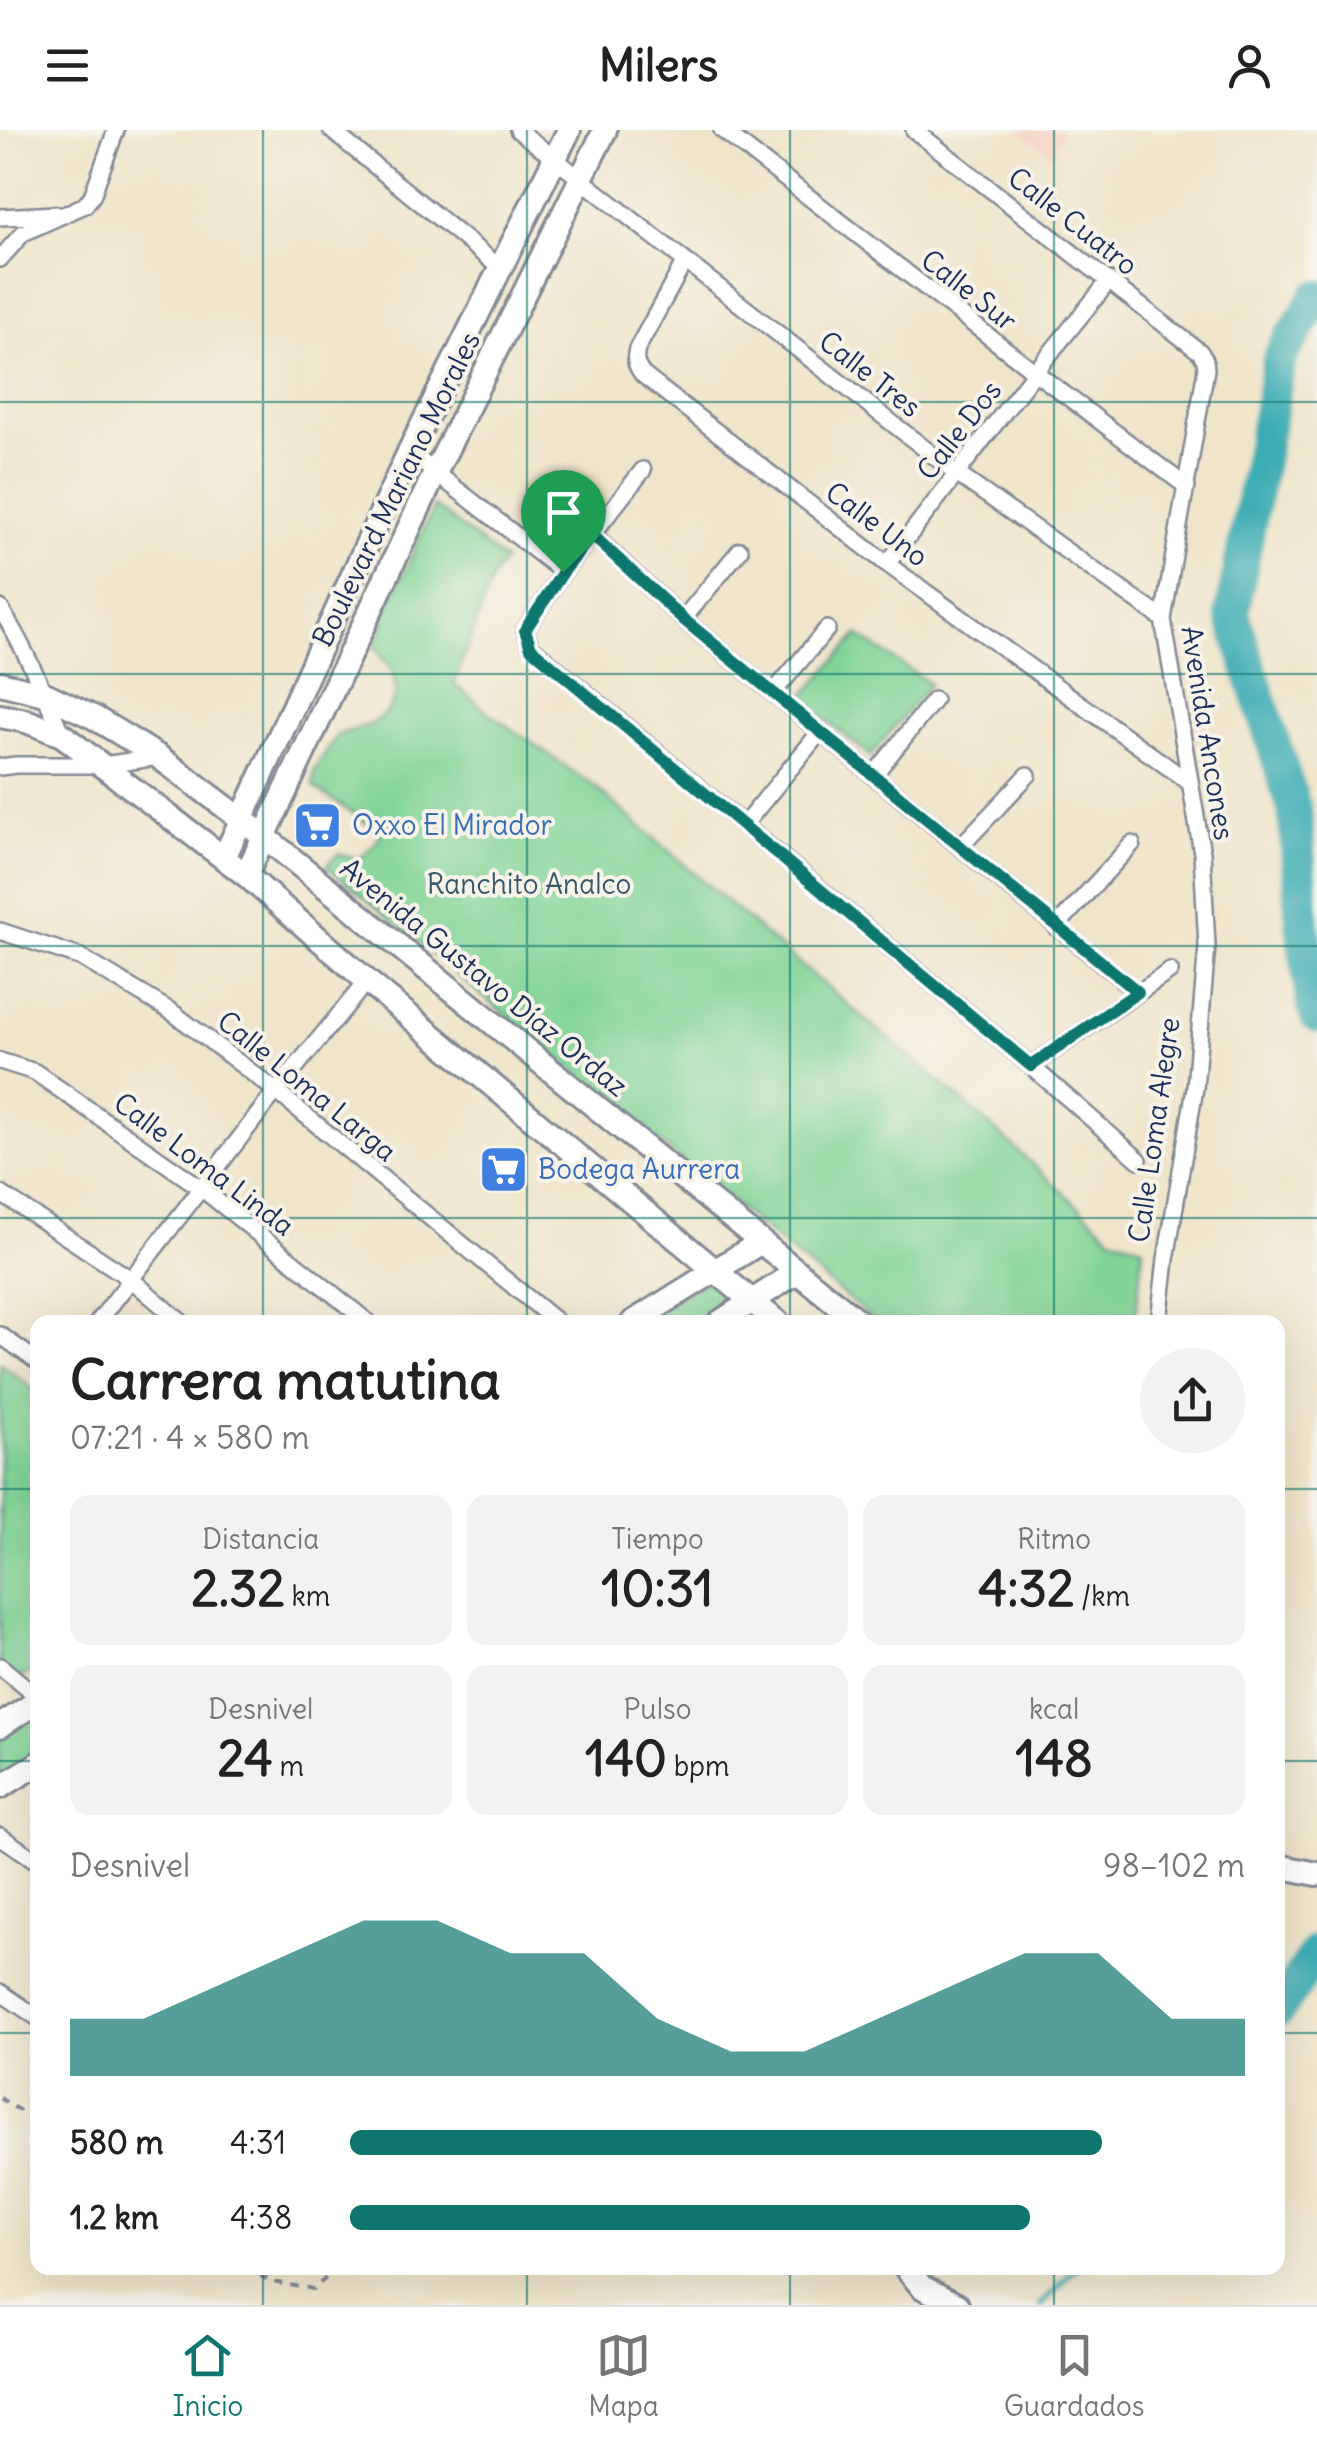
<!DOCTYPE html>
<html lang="es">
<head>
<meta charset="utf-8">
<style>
  body { margin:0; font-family:Delius,sans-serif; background:#f2f2f2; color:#222; height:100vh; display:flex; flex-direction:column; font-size:38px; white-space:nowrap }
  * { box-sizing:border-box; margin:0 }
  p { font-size:32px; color:#767676 }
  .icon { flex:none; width:55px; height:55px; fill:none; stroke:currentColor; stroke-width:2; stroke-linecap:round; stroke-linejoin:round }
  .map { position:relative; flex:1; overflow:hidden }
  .details { position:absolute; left:30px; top:1185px; width:1255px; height:960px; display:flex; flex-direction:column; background:#fff; border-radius:20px; box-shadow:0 10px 40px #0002 }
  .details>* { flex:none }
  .pin { position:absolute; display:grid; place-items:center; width:85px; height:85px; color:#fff; margin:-102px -42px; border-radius:50% 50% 50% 0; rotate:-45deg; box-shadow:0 0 10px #0007 }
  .pin .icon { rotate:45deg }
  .round { display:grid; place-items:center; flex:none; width:105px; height:105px; border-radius:52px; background:#f2f2f2 }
  .head { display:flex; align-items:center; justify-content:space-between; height:170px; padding:0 40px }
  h1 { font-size:55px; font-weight:700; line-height:75px }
  .stats { display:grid; grid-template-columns:repeat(3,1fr); gap:15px; height:170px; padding:10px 40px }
  .stats div { display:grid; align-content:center; border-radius:20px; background:#f2f2f2; text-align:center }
  .stats b { font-size:50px; font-weight:700 }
  .stats small { font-size:28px; font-weight:400 }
  .stats p { font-size:28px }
  .chart { height:280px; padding:20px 40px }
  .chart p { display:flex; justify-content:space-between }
  .chart svg { width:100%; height:180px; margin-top:10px; fill:#0f766e; opacity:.7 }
  ul { padding:0 40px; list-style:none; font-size:32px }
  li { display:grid; grid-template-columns:160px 120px 1fr; align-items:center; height:75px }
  li i { height:25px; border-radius:12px; background:#0f766e }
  header { display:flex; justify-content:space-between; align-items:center; height:130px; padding:0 40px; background:#fff; font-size:45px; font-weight:700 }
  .tabs { display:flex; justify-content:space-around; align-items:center; height:140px; border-top:2px solid #e0e0e0; background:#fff; font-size:28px; color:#767676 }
  .tabs a { display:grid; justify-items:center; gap:5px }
  .tabs .current { color:#0f766e }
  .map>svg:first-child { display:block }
  .built { fill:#f6d2c4 }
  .green { fill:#80d497; stroke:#4e827a; stroke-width:2.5 }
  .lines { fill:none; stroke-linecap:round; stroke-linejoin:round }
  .stream { stroke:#3aacb3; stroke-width:6 }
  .river { stroke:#3aacb3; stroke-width:35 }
  .street-casing { stroke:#858a94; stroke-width:20 }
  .secondary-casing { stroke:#858a94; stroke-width:28 }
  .path { stroke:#858a94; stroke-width:4; stroke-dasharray:8 8; stroke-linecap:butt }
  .street { stroke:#fff; stroke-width:15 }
  .secondary { stroke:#fff; stroke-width:22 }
  .route-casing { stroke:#fff; stroke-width:20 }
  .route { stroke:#0f766e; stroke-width:12 }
  .grid { fill:none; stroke:#0f766e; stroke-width:2.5; stroke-opacity:0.55 }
  .labels { text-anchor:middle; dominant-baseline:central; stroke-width:8; stroke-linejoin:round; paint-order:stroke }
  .street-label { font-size:28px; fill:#1b2f5e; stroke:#f7f3e8 }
  .shop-label { font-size:28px; fill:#366cbe; stroke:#f7f3e8; text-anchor:start }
  .park-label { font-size:28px; fill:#34586c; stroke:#f7f3e8 }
</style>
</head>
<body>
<header><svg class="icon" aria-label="menu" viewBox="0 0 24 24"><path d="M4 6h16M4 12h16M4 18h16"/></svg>Milers<svg class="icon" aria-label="person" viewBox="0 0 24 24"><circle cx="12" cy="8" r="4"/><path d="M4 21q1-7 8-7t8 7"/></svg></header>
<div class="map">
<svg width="1317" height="2175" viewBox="0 0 1317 2175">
  <rect width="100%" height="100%" fill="#f7f3e8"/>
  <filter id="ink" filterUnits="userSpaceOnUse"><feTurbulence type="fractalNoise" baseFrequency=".01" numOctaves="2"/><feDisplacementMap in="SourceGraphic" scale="20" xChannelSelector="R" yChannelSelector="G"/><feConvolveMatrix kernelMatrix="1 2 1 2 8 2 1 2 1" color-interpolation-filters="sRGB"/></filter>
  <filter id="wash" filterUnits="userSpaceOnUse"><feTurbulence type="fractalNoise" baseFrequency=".0048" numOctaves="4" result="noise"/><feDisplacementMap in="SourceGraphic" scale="40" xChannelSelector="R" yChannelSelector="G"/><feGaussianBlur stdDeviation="2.25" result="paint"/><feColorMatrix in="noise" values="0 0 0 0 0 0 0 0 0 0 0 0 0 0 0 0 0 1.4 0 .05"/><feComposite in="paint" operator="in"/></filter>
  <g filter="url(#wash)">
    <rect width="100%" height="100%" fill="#efe5ca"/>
    <path class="built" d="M1018,0H1063L1052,26Z"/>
    <path class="green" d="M434,376L504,431L493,446L454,554L489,583L595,657L772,811L975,982L1111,1106L1143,1117L1135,1192H876L326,736L338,724L359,729L375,714L381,703L314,657V641L337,605L372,594L388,581L397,563L392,541L375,518L384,486Z
      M858,505L930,554L870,626L801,569Z
      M714,1146L749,1172L715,1192H638Z
      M0,1233L37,1262V1539L17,1550L0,1535Z
      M37,1573V1632L0,1656V1597Z"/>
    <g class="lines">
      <path class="stream" d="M1041,2175L1076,2138"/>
      <path class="river" d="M1317,167L1280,227L1232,483L1295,681L1302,792L1313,873L1317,886
        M1278,1880L1317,1822"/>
    </g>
  </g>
  <g filter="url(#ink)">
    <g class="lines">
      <defs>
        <path id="street" d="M331,0L499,137
          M518,0L957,344L1163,489
          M722,0L1035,242L1187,357
          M914,0L1200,222L1205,230L1206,239L1163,489L1202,723L1207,816L1195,958L1166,1129L1159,1192
          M0,87L56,84
          M0,129L23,103L85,75L92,66L116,0
          M685,131L637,219C634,230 636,236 643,245L887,434L1190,653
          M409,322L563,442
          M643,340L563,442L525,500L531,517L1031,936L1139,1030
          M593,405L683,489L1137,862
          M887,434L1035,242L1109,151
          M0,478C25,518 44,561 62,605
          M683,489L740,420
          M773,563L827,499
          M0,637L16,635H103L159,627
          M873,646L934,570
          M744,695L820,602
          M960,717L1028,645
          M1056,797L1132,714
          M0,801L80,827L172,882L276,961L557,1192
          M0,931L35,942L201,1058L368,1192
          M1031,936L1170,841
          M0,1063L132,1150L181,1192
          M98,1192L276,961L367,851
          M0,1205L38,1232
          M0,1536L38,1567
          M0,1706L38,1732
          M0,1862L38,1888"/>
        <path id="secondary" d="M0,553L45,564L95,588L159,627L265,707L859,1192
          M0,586L26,591L62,605L246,745L367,851L777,1192
          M224,728L409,322L569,0
          M246,745L436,341L605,0
          M633,1192L761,1112
          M720,1192L797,1142
          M0,1596L38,1571
          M0,1657L38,1634
          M1278,1736L1317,1744
          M906,2138L922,2157L957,2175"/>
      </defs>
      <use href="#street" class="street-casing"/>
      <use href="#secondary" class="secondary-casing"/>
      <path class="path" d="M0,1968L38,1993
        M246,2138L272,2152L313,2159L338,2138"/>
      <use href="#street" class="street"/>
      <use href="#secondary" class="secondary"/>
    </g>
  </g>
  <g class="lines" filter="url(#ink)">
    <defs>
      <path id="route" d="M592,405L683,489L1138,862L1031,936L531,518L525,500L563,442Z"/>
    </defs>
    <use href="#route" class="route-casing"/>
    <use href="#route" class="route"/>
  </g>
  <path class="grid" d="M263,0V1192M527,0V1192M790,0V1192M1054,0V1192M0,272H1317M0,544H1317M0,816H1317M0,1088H1317M0,1359H38M1278,1359H1317M0,1631H38M1278,1631H1317M0,1903H38M1278,1903H1317M263,2138V2175M527,2138V2175M790,2138V2175M1054,2138V2175"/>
  <defs>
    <symbol id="supermarket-square" viewBox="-11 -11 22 22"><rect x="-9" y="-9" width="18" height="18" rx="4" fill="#3f7fe0" stroke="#f7f3e8"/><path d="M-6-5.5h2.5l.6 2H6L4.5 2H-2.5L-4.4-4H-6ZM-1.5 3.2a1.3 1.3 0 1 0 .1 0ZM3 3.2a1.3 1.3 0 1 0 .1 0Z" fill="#fff"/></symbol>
  </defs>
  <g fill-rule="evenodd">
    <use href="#supermarket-square" x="290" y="668" width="55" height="55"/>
    <use href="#supermarket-square" x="476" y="1012" width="55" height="55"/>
  </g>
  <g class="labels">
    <g class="street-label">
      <text transform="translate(1073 91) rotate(38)">Calle Cuatro</text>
      <text transform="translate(969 160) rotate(38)">Calle Sur</text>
      <text transform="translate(870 244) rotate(38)">Calle Tres</text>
      <text transform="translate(959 300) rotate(-52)">Calle Dos</text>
      <text transform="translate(396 359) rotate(-64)">Boulevard Mariano Morales</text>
      <text transform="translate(877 394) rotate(37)">Calle Uno</text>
      <text transform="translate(1208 603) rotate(81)">Avenida Ancones</text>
      <text transform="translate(484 847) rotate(39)">Avenida Gustavo Díaz Ordaz</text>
      <text transform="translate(307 956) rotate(39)">Calle Loma Larga</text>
      <text transform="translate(1154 1000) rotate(-82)">Calle Loma Alegre</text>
      <text transform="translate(204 1034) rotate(37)">Calle Loma Linda</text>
    </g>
    <g class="shop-label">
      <text x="352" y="695">Oxxo El Mirador</text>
      <text x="538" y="1039">Bodega Aurrera</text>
    </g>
    <g class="park-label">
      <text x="529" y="754">Ranchito Analco</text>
    </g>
  </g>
</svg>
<div class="pin" style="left:563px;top:442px;background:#1e9e55"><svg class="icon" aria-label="arrive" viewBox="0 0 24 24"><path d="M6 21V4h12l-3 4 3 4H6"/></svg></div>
<section class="details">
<div class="head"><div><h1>Carrera matutina</h1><p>07:21 · 4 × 580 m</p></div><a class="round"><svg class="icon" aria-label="share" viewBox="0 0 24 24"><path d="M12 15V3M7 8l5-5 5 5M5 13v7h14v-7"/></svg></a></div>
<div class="stats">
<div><p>Distancia</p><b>2.32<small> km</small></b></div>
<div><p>Tiempo</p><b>10:31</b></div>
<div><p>Ritmo</p><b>4:32<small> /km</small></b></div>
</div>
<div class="stats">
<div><p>Desnivel</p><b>24<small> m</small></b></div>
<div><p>Pulso</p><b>140<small> bpm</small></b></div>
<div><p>kcal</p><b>148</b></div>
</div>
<div class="chart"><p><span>Desnivel</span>98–102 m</p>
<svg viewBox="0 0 160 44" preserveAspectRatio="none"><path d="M0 44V30L10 30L20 22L30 14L40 6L50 6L60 14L70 14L80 30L90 38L100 38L110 30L120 22L130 14L140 14L150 30L160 30V44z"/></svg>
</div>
<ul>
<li><b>580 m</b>4:31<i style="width:84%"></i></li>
<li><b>1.2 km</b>4:38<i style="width:76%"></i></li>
</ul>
</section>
</div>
<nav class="tabs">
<a class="current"><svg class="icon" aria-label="home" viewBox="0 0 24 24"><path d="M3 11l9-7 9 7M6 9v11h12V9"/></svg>Inicio</a>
<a><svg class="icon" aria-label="map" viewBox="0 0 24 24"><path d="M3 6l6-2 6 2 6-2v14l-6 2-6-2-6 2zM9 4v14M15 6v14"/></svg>Mapa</a>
<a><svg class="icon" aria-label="saved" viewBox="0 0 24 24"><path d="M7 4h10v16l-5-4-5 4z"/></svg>Guardados</a>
</nav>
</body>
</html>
